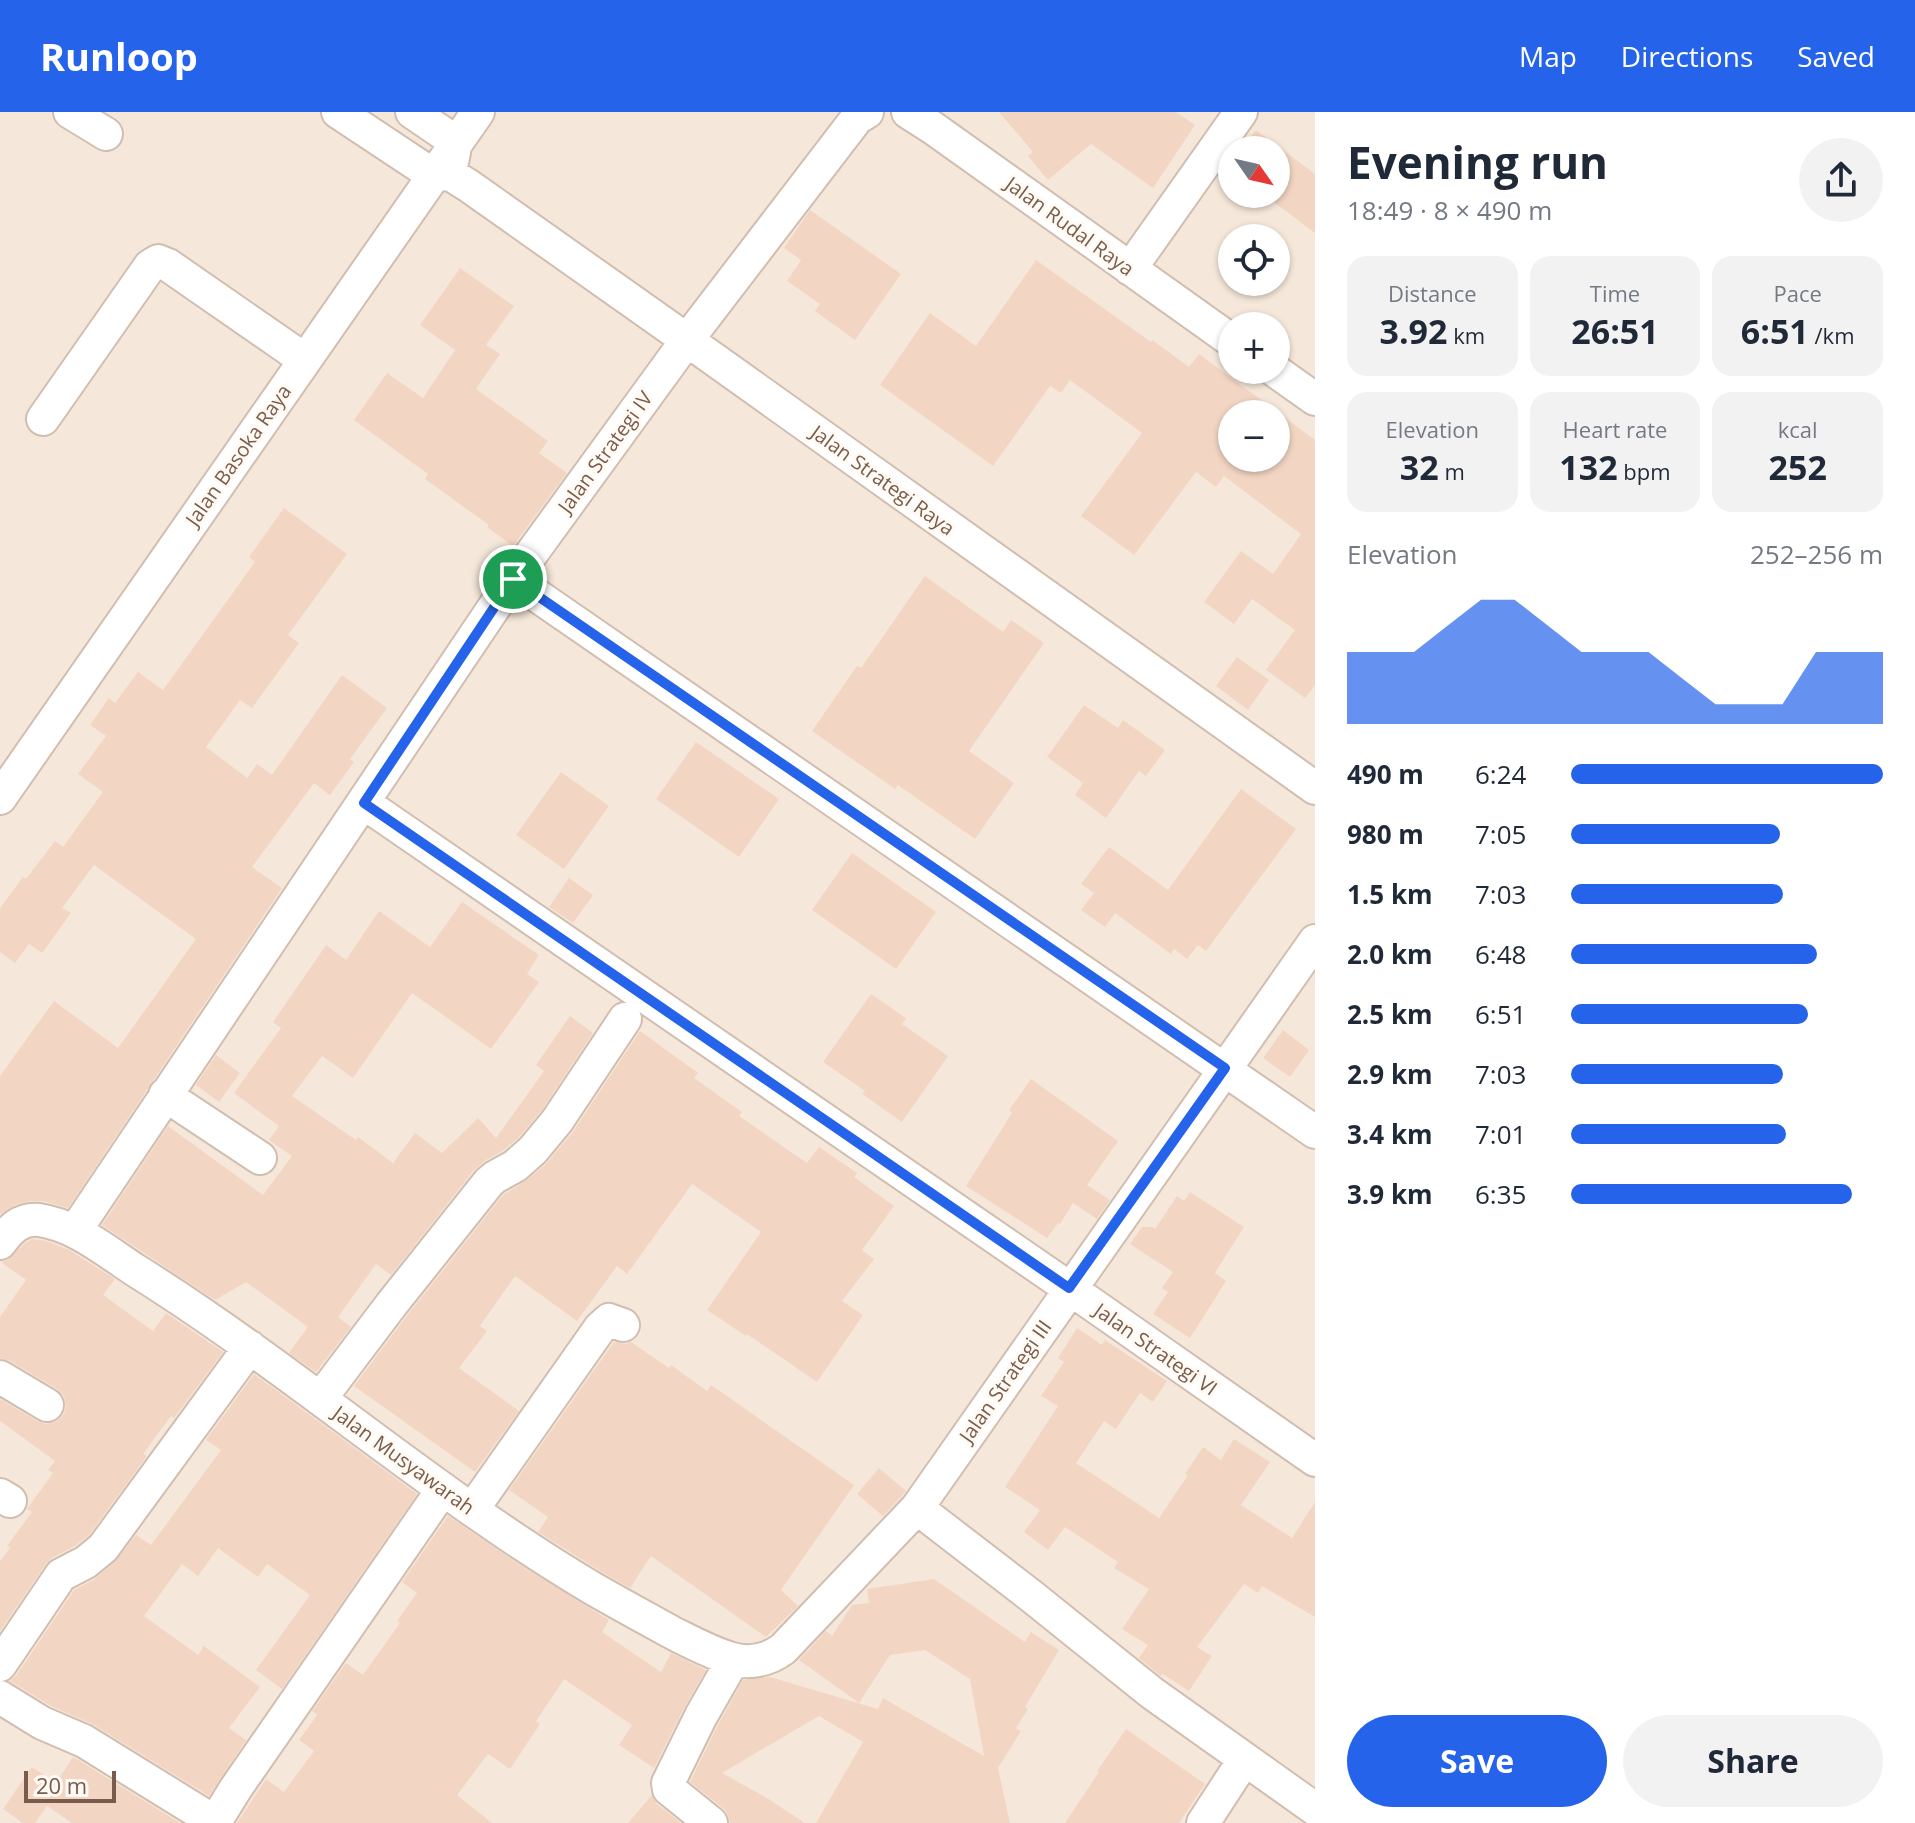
<!DOCTYPE html>
<html lang="en">
<head>
<meta charset="utf-8">
<style>
  body { margin:0; font-family:"Open Sans",sans-serif; background:#f2f2f3; color:#1f2937; height:100vh; display:flex; flex-direction:column; font-size:30px; white-space:nowrap }
  * { box-sizing:border-box; margin:0 }
  p { font-size:26px; color:#747a83 }
  .icon { flex:none; width:44px; height:44px; fill:none; stroke:currentColor; stroke-width:2; stroke-linecap:round; stroke-linejoin:round }
  .map { position:relative; flex:1; overflow:hidden }
  .drawer { display:flex; flex-direction:column; background:#fff; width:600px }
  .drawer>* { flex:none }
  .needle { width:52px; rotate:124deg }
  .tools { position:absolute; left:1218px; top:24px; display:grid; gap:16px }
  .tools a { display:grid; place-items:center; width:72px; height:72px; border-radius:50%; background:#fff; box-shadow:0 2px 6px #0004; font-size:40px }
  .scale { position:absolute; left:24px; bottom:20px; width:92px; box-sizing:border-box; padding-left:8px; border:4px solid #7a5c4d; border-top:0; font-size:22px; line-height:28px; white-space:nowrap; color:#7a5c4d; -webkit-text-stroke:6px #fffaf3; paint-order:stroke }
  .pin { position:absolute; display:grid; place-items:center; width:68px; height:68px; color:#fff; margin:-34px; border:4px solid #fff; border-radius:50%; box-shadow:0 2px 8px #0007 }
  .round { display:grid; place-items:center; flex:none; width:84px; height:84px; border-radius:42px; background:#f2f2f3 }
  .headline { display:flex; align-items:center; justify-content:space-between; height:136px; padding:0 32px }
  h1 { font-size:44px; font-weight:700; line-height:60px }
  .stats { display:grid; grid-template-columns:repeat(3,1fr); gap:12px; height:136px; padding:8px 32px }
  .stats div { display:grid; align-content:center; border-radius:20px; background:#f2f2f3; text-align:center }
  .stats b { font-size:34px; font-weight:700 }
  .stats small { font-size:22px; font-weight:400 }
  .stats p { font-size:22px }
  .chart { height:224px; padding:16px 32px }
  .chart p { display:flex; justify-content:space-between }
  .chart svg { width:100%; height:144px; margin-top:8px; fill:#2563eb; opacity:.7 }
  .button { display:flex; gap:16px; margin-top:auto; padding:16px 32px }
  .button a { flex:1; height:92px; border-radius:48px; background:#2563eb; color:#fff; font-size:32px; font-weight:700; line-height:92px; text-align:center }
  .button a+a { background:#f2f2f3; color:#1f2937 }
  ul { padding:0 32px; list-style:none; font-size:26px }
  li { display:grid; grid-template-columns:128px 96px 1fr; align-items:center; height:60px }
  li i { height:20px; border-radius:10px; background:#2563eb }
  header { display:flex; align-items:center; gap:48px; box-sizing:border-box; height:112px; padding:0 40px; background:#2563eb; color:#fff }
  header strong { font-size:38px }
  nav { display:flex; gap:44px; margin-inline-start:auto; font-size:28px }
  main { display:flex; flex:1; min-height:0 }
  .map>svg:first-child { display:block }
  .residential { fill:#f5e8da; fill-rule:evenodd }
  .building { fill:#f3d5c3; fill-rule:evenodd }
  .lines { fill:none; stroke-linecap:round; stroke-linejoin:round }
  .minor-casing { stroke:#d1beb0; stroke-width:36 }
  .minor { stroke:#fff; stroke-width:32 }
  .route-casing { stroke:#fff; stroke-width:16 }
  .route { stroke:#2563eb; stroke-width:10 }
  .labels { text-anchor:middle; dominant-baseline:central; stroke-width:6; stroke-linejoin:round; paint-order:stroke }
  .street-label { font-size:20px; fill:#7a5c4d; stroke:#fffaf3 }
</style>
</head>
<body>
<header>
<strong>Runloop</strong>
<nav><a>Map</a><a>Directions</a><a>Saved</a></nav>
</header>
<main>
<div class="map">
<svg width="1315" height="1711" viewBox="0 0 1315 1711">
  <rect width="100%" height="100%" fill="#fdf6ec"/>
  <path class="residential" d="M0,0H1315V1711H0ZM1232,38H1276V82H1232ZM1232,126H1276V170H1232ZM1232,214H1276V258H1232ZM1232,302H1276V346H1232Z"/>
  <path class="building" d="M999,0H1176L1195,13L1153,76L1091,32L1048,68L1028,44L1033,40Z
    M1256,18L1315,62V121L1263,82H1276V38H1241Z
    M810,98L901,162L855,228L815,199L820,192L787,169L801,148L784,136Z
    M1036,148L1151,230L1152,228L1189,255L1199,242L1315,328V573L1305,586L1266,558L1295,518L1252,487L1234,512L1204,490L1241,439L1273,462L1301,422L1224,364L1216,375L1196,360L1134,443L1081,404L1142,321L1070,268L1061,281L1050,274L993,354L880,273L930,201L976,234ZM1232,302H1276V346H1232Z
    M460,156L514,194L486,233L500,242L476,277L548,329L539,341L567,361L513,434L487,415L489,413L425,367L428,362L354,308L387,261L423,286L455,238L420,213Z
    M284,396L347,442L288,523L299,531L252,596L240,588L206,635L247,666L257,652L272,663L342,563L387,596L350,647L354,650L330,683L314,671L252,755L282,776L68,1096L43,1089H30L15,1093L0,1102V964L54,889L118,936L196,827L94,753L62,796L71,801L42,841L29,832L15,851L0,840V796L23,765L26,767L55,729L63,735L103,680L78,662L106,624L90,613L109,586L115,591L138,560L163,578L255,450L249,445Z
    M925,464L1003,520L1011,508L1044,531L969,639L1014,671L975,727L898,673L895,677L812,619L857,554L861,556Z
    M1237,545L1269,568L1248,598L1216,574Z
    M1084,593L1118,616L1123,608L1165,638L1146,664L1139,659L1106,706L1075,683L1083,671L1047,645Z
    M696,630L779,687L739,745L656,687Z
    M561,660L609,694L564,757L516,723Z
    M1241,677L1296,717L1206,839L1198,833L1187,847L1174,837L1171,842L1115,801L1105,815L1081,798L1094,781L1081,772L1109,735L1168,778Z
    M852,741L936,800L896,857L812,798Z
    M569,766L593,783L573,811L549,795Z
    M462,790L539,843L527,862L539,870L491,937L412,881L353,966L322,944L292,984L356,1028L358,1025L393,1051L415,1021L442,1041L478,1006L496,1026L544,959L536,953L570,904L593,921L542,998L519,1025L504,1038L486,1048L474,1058L391,1163L376,1152L338,1205L351,1215L316,1260L289,1241L308,1215L246,1170L215,1188L102,1113L168,1014L263,1083L292,1044L269,1028L279,1014L234,981L281,916L273,910L326,833L346,848L379,799L430,835Z
    M871,882L906,906L902,912L948,944L902,1010L862,982L865,979L823,950Z
    M1283,918L1309,938L1290,965L1263,946Z
    M640,919L698,961L694,966L742,1000L739,1004L807,1051L819,1035L857,1061L854,1065L894,1094L862,1138L874,1147L842,1189L863,1203L817,1270L747,1222L746,1224L707,1198L761,1120L692,1072L627,1162L617,1154L577,1209L515,1164L480,1214L487,1219L459,1256L519,1299L475,1360L354,1274L406,1205L503,1083L527,1068L546,1052L572,1021Z
    M216,943L240,961L219,990L196,973Z
    M1031,967L1118,1029L1087,1073L1110,1088L1097,1107L1073,1091L1060,1112L1058,1111L1047,1126L966,1074L1012,1001L1009,998Z
    M1190,1080L1244,1115L1215,1161L1226,1169L1190,1226L1153,1202L1168,1180L1162,1176L1173,1160L1130,1132L1142,1115H1152L1155,1117L1177,1084L1184,1089Z
    M32,1127L47,1129L69,1138L115,1167L103,1183L153,1219L166,1201L223,1240L174,1306L171,1304L143,1342L147,1344L89,1423L75,1434L52,1446L46,1452L0,1519V1449L10,1436L7,1434L32,1400L27,1397L53,1361L48,1358L55,1349L0,1309V1287L37,1309L46,1312L57,1309L64,1302L66,1294L64,1284L57,1277L10,1249L0,1246V1205L26,1168L1,1150L8,1148L25,1131Z
    M1077,1216L1102,1233L1105,1228L1167,1269L1153,1290L1140,1281L1116,1317L1104,1309L1076,1351L1159,1406L1188,1363L1185,1362L1203,1335L1221,1348L1234,1327L1270,1350L1241,1393L1292,1426L1315,1390V1505L1262,1474L1258,1481L1244,1472L1197,1535L1212,1544L1189,1579L1163,1562L1161,1564L1139,1546L1148,1533L1122,1517L1149,1477L1114,1456L1118,1450L1065,1415L1048,1438L1024,1420L1040,1398L1005,1375L1058,1294L1041,1284L1064,1250L1058,1246Z
    M614,1230L626,1232L631,1230L669,1256L671,1253L707,1279L711,1273L854,1373L781,1478L798,1494L766,1525L651,1444L630,1476L602,1460L538,1420L548,1405L509,1378Z
    M254,1262L417,1382L282,1577L256,1558L310,1483L267,1452L258,1465L218,1436L198,1464L182,1452L144,1504L198,1543L204,1534L260,1575L229,1616L246,1628L209,1684L94,1613L51,1594L10,1569L16,1564L74,1478L95,1467L115,1450L136,1423L151,1433L221,1338L206,1328Z
    M879,1356L906,1379L883,1404L857,1382Z
    M448,1404L523,1455L609,1508L602,1520L661,1560L671,1541L706,1558L684,1596L654,1656L619,1633L632,1613L564,1567L536,1609L540,1612L510,1657L488,1642L457,1683L492,1711H237L266,1667L284,1680L314,1639L299,1628L317,1603L312,1599L346,1551L363,1563L400,1511L397,1509L417,1481L402,1470Z
    M934,1467L1025,1530L1031,1520L1059,1538L1025,1595L1028,1597L1016,1616L1021,1619L998,1656L1010,1711H816L863,1630L819,1604L722,1661L767,1686L805,1711H730L728,1704L724,1697L690,1670L718,1613L743,1568L770,1565L878,1597L883,1586L984,1644L970,1567L925,1538L890,1543L859,1591L799,1548L826,1519L832,1524L852,1493L869,1491L867,1477Z
    M1126,1617L1205,1672L1179,1711H1065L1099,1660L1097,1659Z
    M73,1645L75,1646L180,1711H72L47,1694L35,1711H23L3,1697L32,1655L56,1671Z
    M652,1683L657,1692L681,1711H628Z"/>
  <g class="lines">
    <defs>
      <path id="minor" d="M70,0L106,22
        M338,0L433,63L450,62L469,74L687,228L1315,676
        M412,0L456,30L452,50
        M908,0L933,16L1232,229
        M1130,157L1241,0
        M1274,258L1315,287
        M43,307L150,154L158,149L168,153L292,239L304,249
        M513,467L1315,1020
        M0,686L478,0
        M364,691L1069,1176L1315,1348
        M165,983L260,1046
        M75,1119L513,467L687,228L857,6L867,0
        M0,1131C10,1117 21,1106 39,1108C75,1113 106,1139 135,1158C292,1256 432,1381 592,1476C618,1491 644,1505 671,1520C691,1530 711,1541 732,1547C750,1552 768,1548 783,1537L917,1396L1315,829
        M0,1265L47,1293
        M320,1287L391,1193L489,1070L495,1065L515,1054L533,1038L557,1009L625,907
        M0,1383L10,1389
        M917,1396L1030,1483L1152,1581L1315,1697
        M472,1398L600,1216L609,1208L623,1213
        M0,1553L61,1463L86,1450L103,1436L250,1235
        M0,1585L42,1611L84,1629L215,1710
        M217,1711L215,1710L236,1676L443,1377
        M711,1711L669,1677L668,1671L701,1604L733,1548
        M1203,1711L1244,1648"/>
    </defs>
    <use href="#minor" class="minor-casing"/>
    <use href="#minor" class="minor"/>
  </g>
  <g class="lines">
    <defs>
      <path id="route" d="M513,467L1225,956L1069,1176L364,691Z"/>
    </defs>
    <use href="#route" class="route-casing"/>
    <use href="#route" class="route"/>
  </g>
  <g class="labels">
    <g class="street-label">
      <text transform="translate(1070 114) rotate(36)">Jalan Rudal Raya</text>
      <text transform="translate(605 340) rotate(-54)">Jalan Strategi IV</text>
      <text transform="translate(238 343) rotate(-55)">Jalan Basoka Raya</text>
      <text transform="translate(883 368) rotate(36)">Jalan Strategi Raya</text>
      <text transform="translate(1156 1237) rotate(35)">Jalan Strategi VI</text>
      <text transform="translate(1005 1269) rotate(-55)">Jalan Strategi III</text>
      <text transform="translate(404 1348) rotate(36)">Jalan Musyawarah</text>
    </g>
  </g>
</svg>
<div class="tools">
<a><svg class="needle" viewBox="-14 -14 28 28"><path d="M0-13l5 13h-10z" fill="#e53935"/><path d="M0 13l5-13h-10z" fill="#747a83"/></svg></a>
<a><svg class="icon" aria-label="locate" viewBox="0 0 24 24"><circle cx="12" cy="12" r="6"/><path d="M12 2v4M12 18v4M2 12h4M18 12h4"/></svg></a>
<a>+</a>
<a>−</a>
</div>
<div class="scale">20 m</div>
<div class="pin" style="left:513px;top:467px;background:#1e9e55"><svg class="icon" aria-label="arrive" viewBox="0 0 24 24"><path d="M6 21V4h12l-3 4 3 4H6"/></svg></div>
</div>
<section class="drawer">
<div class="headline"><div><h1>Evening run</h1><p>18:49 · 8 × 490 m</p></div><a class="round"><svg class="icon" aria-label="share" viewBox="0 0 24 24"><path d="M12 15V3M7 8l5-5 5 5M5 13v7h14v-7"/></svg></a></div>
<div class="stats">
<div><p>Distance</p><b>3.92<small> km</small></b></div>
<div><p>Time</p><b>26:51</b></div>
<div><p>Pace</p><b>6:51<small> /km</small></b></div>
</div>
<div class="stats">
<div><p>Elevation</p><b>32<small> m</small></b></div>
<div><p>Heart rate</p><b>132<small> bpm</small></b></div>
<div><p>kcal</p><b>252</b></div>
</div>
<div class="chart"><p><span>Elevation</span>252–256 m</p>
<svg viewBox="0 0 160 44" preserveAspectRatio="none"><path d="M0 44V22L10 22L20 22L30 14L40 6L50 6L60 14L70 22L80 22L90 22L100 30L110 38L120 38L130 38L140 22L150 22L160 22V44z"/></svg>
</div>
<ul>
<li><b>490 m</b>6:24<i style="width:100%"></i></li>
<li><b>980 m</b>7:05<i style="width:67%"></i></li>
<li><b>1.5 km</b>7:03<i style="width:68%"></i></li>
<li><b>2.0 km</b>6:48<i style="width:79%"></i></li>
<li><b>2.5 km</b>6:51<i style="width:76%"></i></li>
<li><b>2.9 km</b>7:03<i style="width:68%"></i></li>
<li><b>3.4 km</b>7:01<i style="width:69%"></i></li>
<li><b>3.9 km</b>6:35<i style="width:90%"></i></li>
</ul>
<div class="button"><a>Save</a><a>Share</a></div>
</section>
</main>
</body>
</html>
